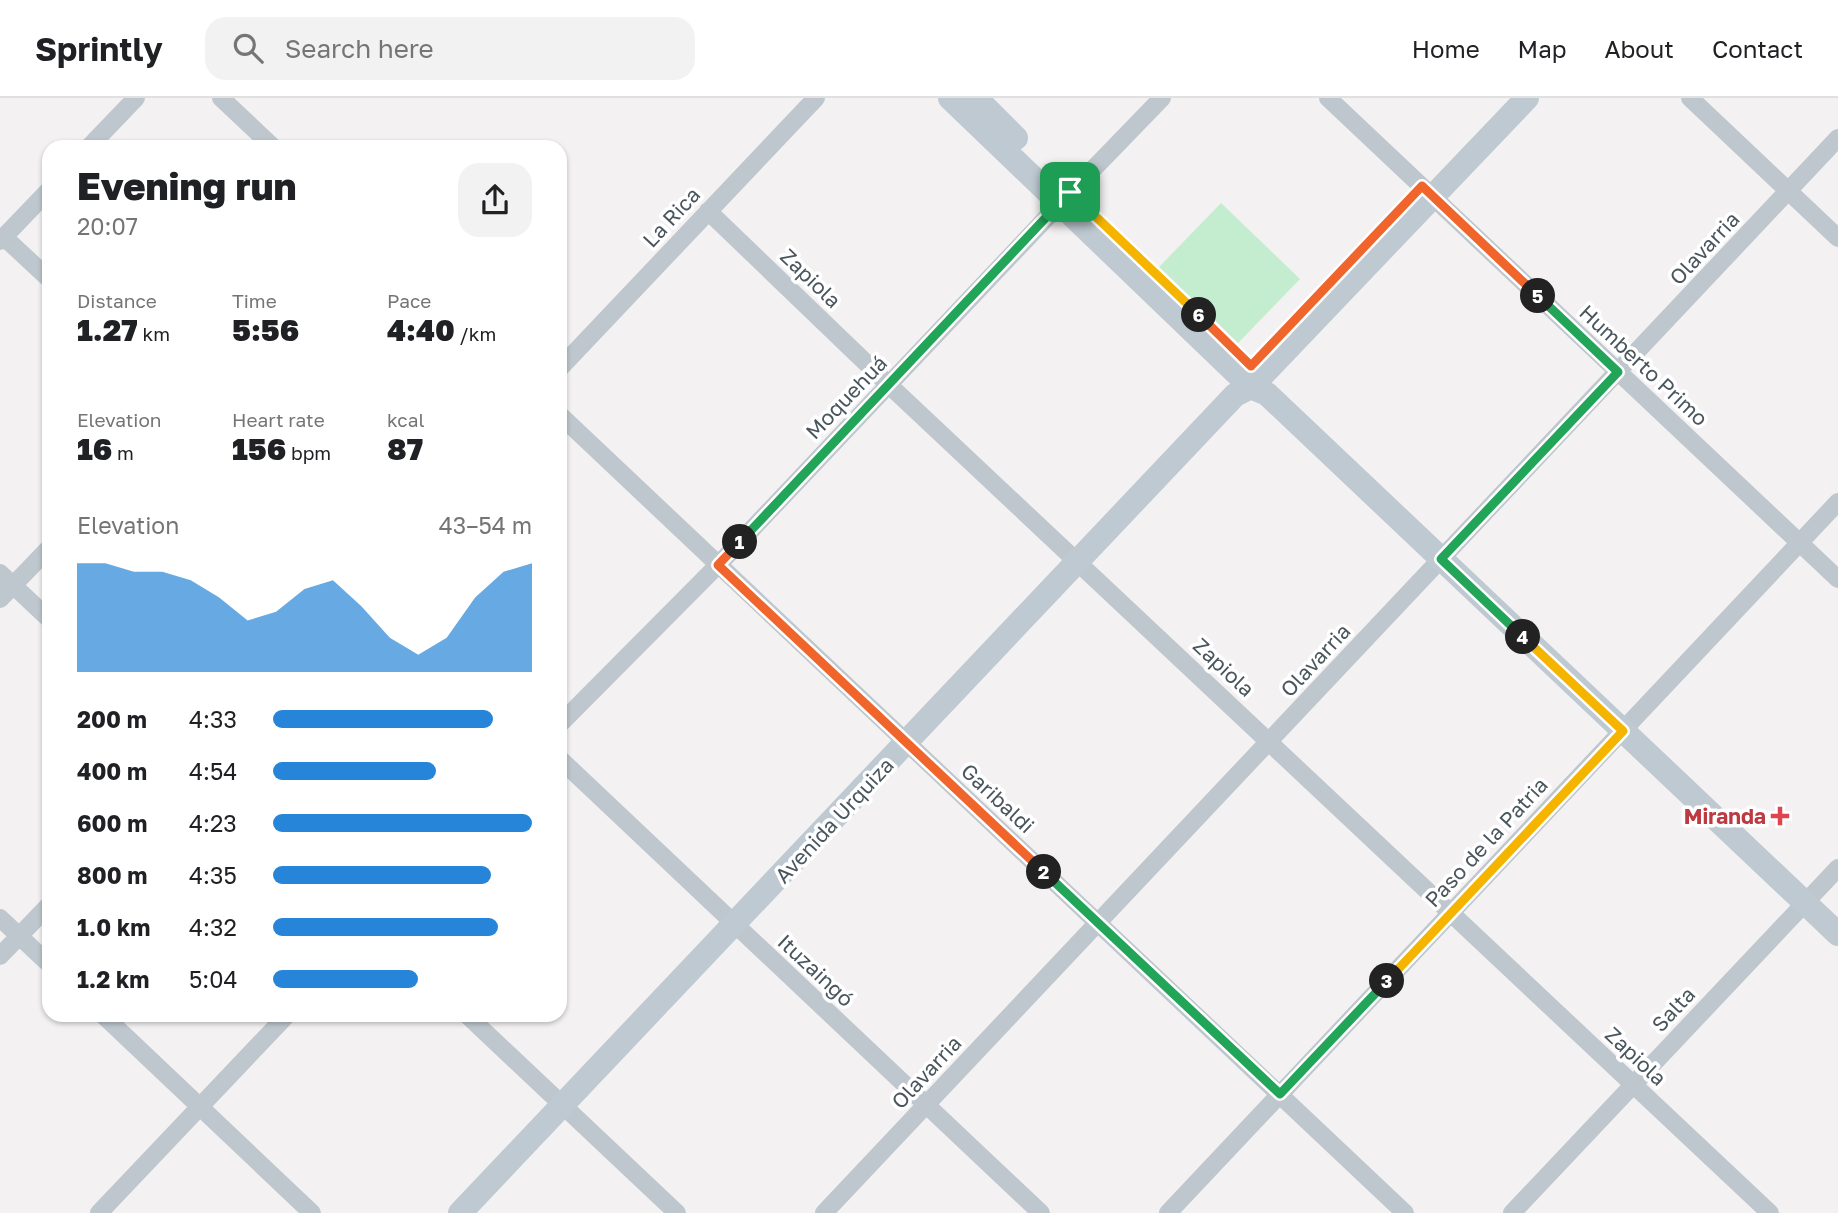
<!DOCTYPE html>
<html lang="en">
<head>
<meta charset="utf-8">
<style>
  body { margin:0; font-family:"Golos Text",sans-serif; background:#f2f2f2; color:#202124; height:100vh; display:flex; flex-direction:column; font-size:26px; white-space:nowrap }
  * { box-sizing:border-box; margin:0 }
  p { font-size:23px; color:#757577 }
  .icon { flex:none; width:38px; height:38px; fill:none; stroke:currentColor; stroke-width:2; stroke-linecap:round; stroke-linejoin:round }
  .map { position:relative; flex:1; overflow:hidden }
  .details { position:absolute; left:42px; top:42px; width:525px; height:882px; display:flex; flex-direction:column; background:#fff; border-radius:21px; box-shadow:0 2px 5px #0004 }
  .details>* { flex:none }
  .pin { position:absolute; display:grid; place-items:center; width:60px; height:60px; color:#fff; margin:-30px; border-radius:14px; box-shadow:0 4px 10px #0006 }
  .km { position:absolute; width:35px; height:35px; margin:-18px; border-radius:50%; background:#222; color:#fff; font-size:19px; line-height:35px; text-align:center }
  .round { display:grid; place-items:center; flex:none; width:74px; height:74px; border-radius:21px; background:#f2f2f2 }
  .head { display:flex; align-items:center; justify-content:space-between; height:119px; padding:0 35px }
  h1 { font-size:38px; font-weight:800; line-height:52px }
  .stats { display:grid; grid-template-columns:repeat(3,1fr); gap:10px; height:119px; padding:7px 35px }
  .stats div { display:grid; align-content:center }
  .stats b { font-size:30px; font-weight:800 }
  .stats small { font-size:19px; font-weight:400 }
  .stats p { font-size:19px }
  .chart { height:196px; padding:14px 35px }
  .chart p { display:flex; justify-content:space-between }
  .chart svg { width:100%; height:126px; margin-top:7px; fill:#2685d8; opacity:.7 }
  ul { padding:0 35px; list-style:none; font-size:23px }
  li { display:grid; grid-template-columns:112px 84px 1fr; align-items:center; height:52px }
  li i { height:18px; border-radius:9px; background:#2685d8 }
  header { display:flex; align-items:center; gap:42px; box-sizing:border-box; height:98px; padding:0 35px; background:#fff; border-bottom:2px solid #e0e0e0 }
  header strong { font-size:33px }
  nav { display:flex; gap:38px; margin-inline-start:auto; font-size:24px }
  .search { width:490px; height:63px; background:#f2f2f2; display:flex; align-items:center; gap:18px; box-sizing:border-box; padding:0 24px; border-radius:21px; color:#757577; font-size:26px }
  .map>svg:first-child { display:block }
  .green { fill:#c4edd0 }
  .lines { fill:none; stroke-linecap:round; stroke-linejoin:round }
  .street { stroke:#bec7cd; stroke-width:18 }
  .secondary { stroke:#bec9d1; stroke-width:24 }
  .split-1-casing { stroke:#fff; stroke-width:14 }
  .split-2-casing { stroke:#fff; stroke-width:14 }
  .split-3-casing { stroke:#fff; stroke-width:14 }
  .split-4-casing { stroke:#fff; stroke-width:14 }
  .split-5-casing { stroke:#fff; stroke-width:14 }
  .split-6-casing { stroke:#fff; stroke-width:14 }
  .split-7-casing { stroke:#fff; stroke-width:14 }
  .split-1 { stroke:#22a559; stroke-width:9 }
  .split-2 { stroke:#f0652b; stroke-width:9 }
  .split-3 { stroke:#22a559; stroke-width:9 }
  .split-4 { stroke:#f5b400; stroke-width:9 }
  .split-5 { stroke:#22a559; stroke-width:9 }
  .split-6 { stroke:#f0652b; stroke-width:9 }
  .split-7 { stroke:#f5b400; stroke-width:9 }
  .health-dot { fill:#e0444e; stroke:#fff; stroke-width:2.5 }
  .labels { text-anchor:middle; dominant-baseline:central; stroke-width:7; stroke-linejoin:round; paint-order:stroke }
  .street-label { font-size:21px; fill:#4a565d; stroke:#fff }
  .health-label { font-size:21px; font-weight:bold; fill:#be3a42; stroke:#fff; text-anchor:end }
</style>
</head>
<body>
<header>
<strong>Sprintly</strong>
<div class="search"><svg class="icon" aria-label="search" viewBox="0 0 24 24"><circle cx="10" cy="10" r="6"/><path d="M15 15l6 6"/></svg>Search here</div>
<nav><a>Home</a><a>Map</a><a>About</a><a>Contact</a></nav>
</header>
<div class="map">
<svg width="1838" height="1115" viewBox="0 0 1838 1115">
  <rect width="100%" height="100%" fill="#f3f1f1"/>
  <path class="green" d="M1221,105L1300,181L1238,245L1159,169Z"/>
  <g class="lines">
    <path class="street" d="M221,0L273,49
      M1328,0L1838,481
      M1690,0L1838,140
      M89,49L136,0
      M708,113L889,287L1770,1115
      M4,139L49,181
      M0,143L49,92
      M560,270L816,0
      M560,317L1405,1115
      M0,475L49,521
      M0,501L49,450
      M560,626L718,467L1071,94L1162,0
      M560,661L1041,1115
      M0,820L49,866
      M0,858L49,807
      M103,917L312,1115
      M467,917L677,1115
      M99,1115L287,917
      M824,1115L1838,40
      M1168,1115L1838,404
      M1512,1115L1838,770"/>
    <path class="secondary" d="M950,0L1251,289L1267,296L1838,836
      M976,0L1016,40
      M460,1115L1235,297L1251,289L1527,0"/>
  </g>
  <g class="lines">
    <defs>
      <path id="split-1" d="M740,444L1070,94"/>
      <path id="split-2" d="M740,444L718,467L1044,774"/>
      <path id="split-3" d="M1044,774L1280,996L1387,883"/>
      <path id="split-4" d="M1387,883L1623,633L1523,539"/>
      <path id="split-5" d="M1523,539L1441,461L1618,274L1538,198"/>
      <path id="split-6" d="M1199,217L1251,268L1422,88L1538,198"/>
      <path id="split-7" d="M1070,94L1199,217"/>
    </defs>
    <use href="#split-1" class="split-1-casing"/>
    <use href="#split-2" class="split-2-casing"/>
    <use href="#split-3" class="split-3-casing"/>
    <use href="#split-4" class="split-4-casing"/>
    <use href="#split-5" class="split-5-casing"/>
    <use href="#split-6" class="split-6-casing"/>
    <use href="#split-7" class="split-7-casing"/>
    <use href="#split-1" class="split-1"/>
    <use href="#split-2" class="split-2"/>
    <use href="#split-3" class="split-3"/>
    <use href="#split-4" class="split-4"/>
    <use href="#split-5" class="split-5"/>
    <use href="#split-6" class="split-6"/>
    <use href="#split-7" class="split-7"/>
  </g>
  <path class="health-dot" d="M1776.5 707.5h7v7h7v7h-7v7h-7v-7h-7v-7h7z"/>
  <g class="labels">
    <g class="street-label">
      <text transform="translate(671 119) rotate(-47)">La Rica</text>
      <text transform="translate(1704 150) rotate(-47)">Olavarria</text>
      <text transform="translate(811 180) rotate(44)">Zapiola</text>
      <text transform="translate(1644 267) rotate(43)">Humberto Primo</text>
      <text transform="translate(846 299) rotate(-46)">Moquehuá</text>
      <text transform="translate(1315 562) rotate(-47)">Olavarria</text>
      <text transform="translate(1224 569) rotate(43)">Zapiola</text>
      <text transform="translate(998 700) rotate(43)">Garibaldi</text>
      <text transform="translate(834 722) rotate(-47)">Avenida Urquiza</text>
      <text transform="translate(1486 744) rotate(-47)">Paso de la Patria</text>
      <text transform="translate(816 872) rotate(43)">Ituzaingó</text>
      <text transform="translate(1673 911) rotate(-47)">Salta</text>
      <text transform="translate(1636 958) rotate(43)">Zapiola</text>
      <text transform="translate(926 974) rotate(-47)">Olavarria</text>
    </g>
    <g class="health-label">
      <text x="1766" y="718">Miranda</text>
    </g>
  </g>
</svg>
<div class="pin" style="left:1070px;top:94px;background:#1e9e55"><svg class="icon" aria-label="arrive" viewBox="0 0 24 24"><path d="M6 21V4h12l-3 4 3 4H6"/></svg></div>
<b class="km" style="left:740px;top:444px">1</b>
<b class="km" style="left:1044px;top:774px">2</b>
<b class="km" style="left:1387px;top:883px">3</b>
<b class="km" style="left:1523px;top:539px">4</b>
<b class="km" style="left:1538px;top:198px">5</b>
<b class="km" style="left:1199px;top:217px">6</b>
<section class="details">
<div class="head"><div><h1>Evening run</h1><p>20:07</p></div><a class="round"><svg class="icon" aria-label="share" viewBox="0 0 24 24"><path d="M12 15V3M7 8l5-5 5 5M5 13v7h14v-7"/></svg></a></div>
<div class="stats">
<div><p>Distance</p><b>1.27<small> km</small></b></div>
<div><p>Time</p><b>5:56</b></div>
<div><p>Pace</p><b>4:40<small> /km</small></b></div>
</div>
<div class="stats">
<div><p>Elevation</p><b>16<small> m</small></b></div>
<div><p>Heart rate</p><b>156<small> bpm</small></b></div>
<div><p>kcal</p><b>87</b></div>
</div>
<div class="chart"><p><span>Elevation</span>43–54 m</p>
<svg viewBox="0 0 160 44" preserveAspectRatio="none"><path d="M0 44V6L10 6L20 9L30 9L40 12L50 18L60 26L70 23L80 15L90 12L100 21L110 32L120 38L130 32L140 18L150 9L160 6V44z"/></svg>
</div>
<ul>
<li><b>200 m</b>4:33<i style="width:85%"></i></li>
<li><b>400 m</b>4:54<i style="width:63%"></i></li>
<li><b>600 m</b>4:23<i style="width:100%"></i></li>
<li><b>800 m</b>4:35<i style="width:84%"></i></li>
<li><b>1.0 km</b>4:32<i style="width:87%"></i></li>
<li><b>1.2 km</b>5:04<i style="width:56%"></i></li>
</ul>
</section>
</div>
</body>
</html>
